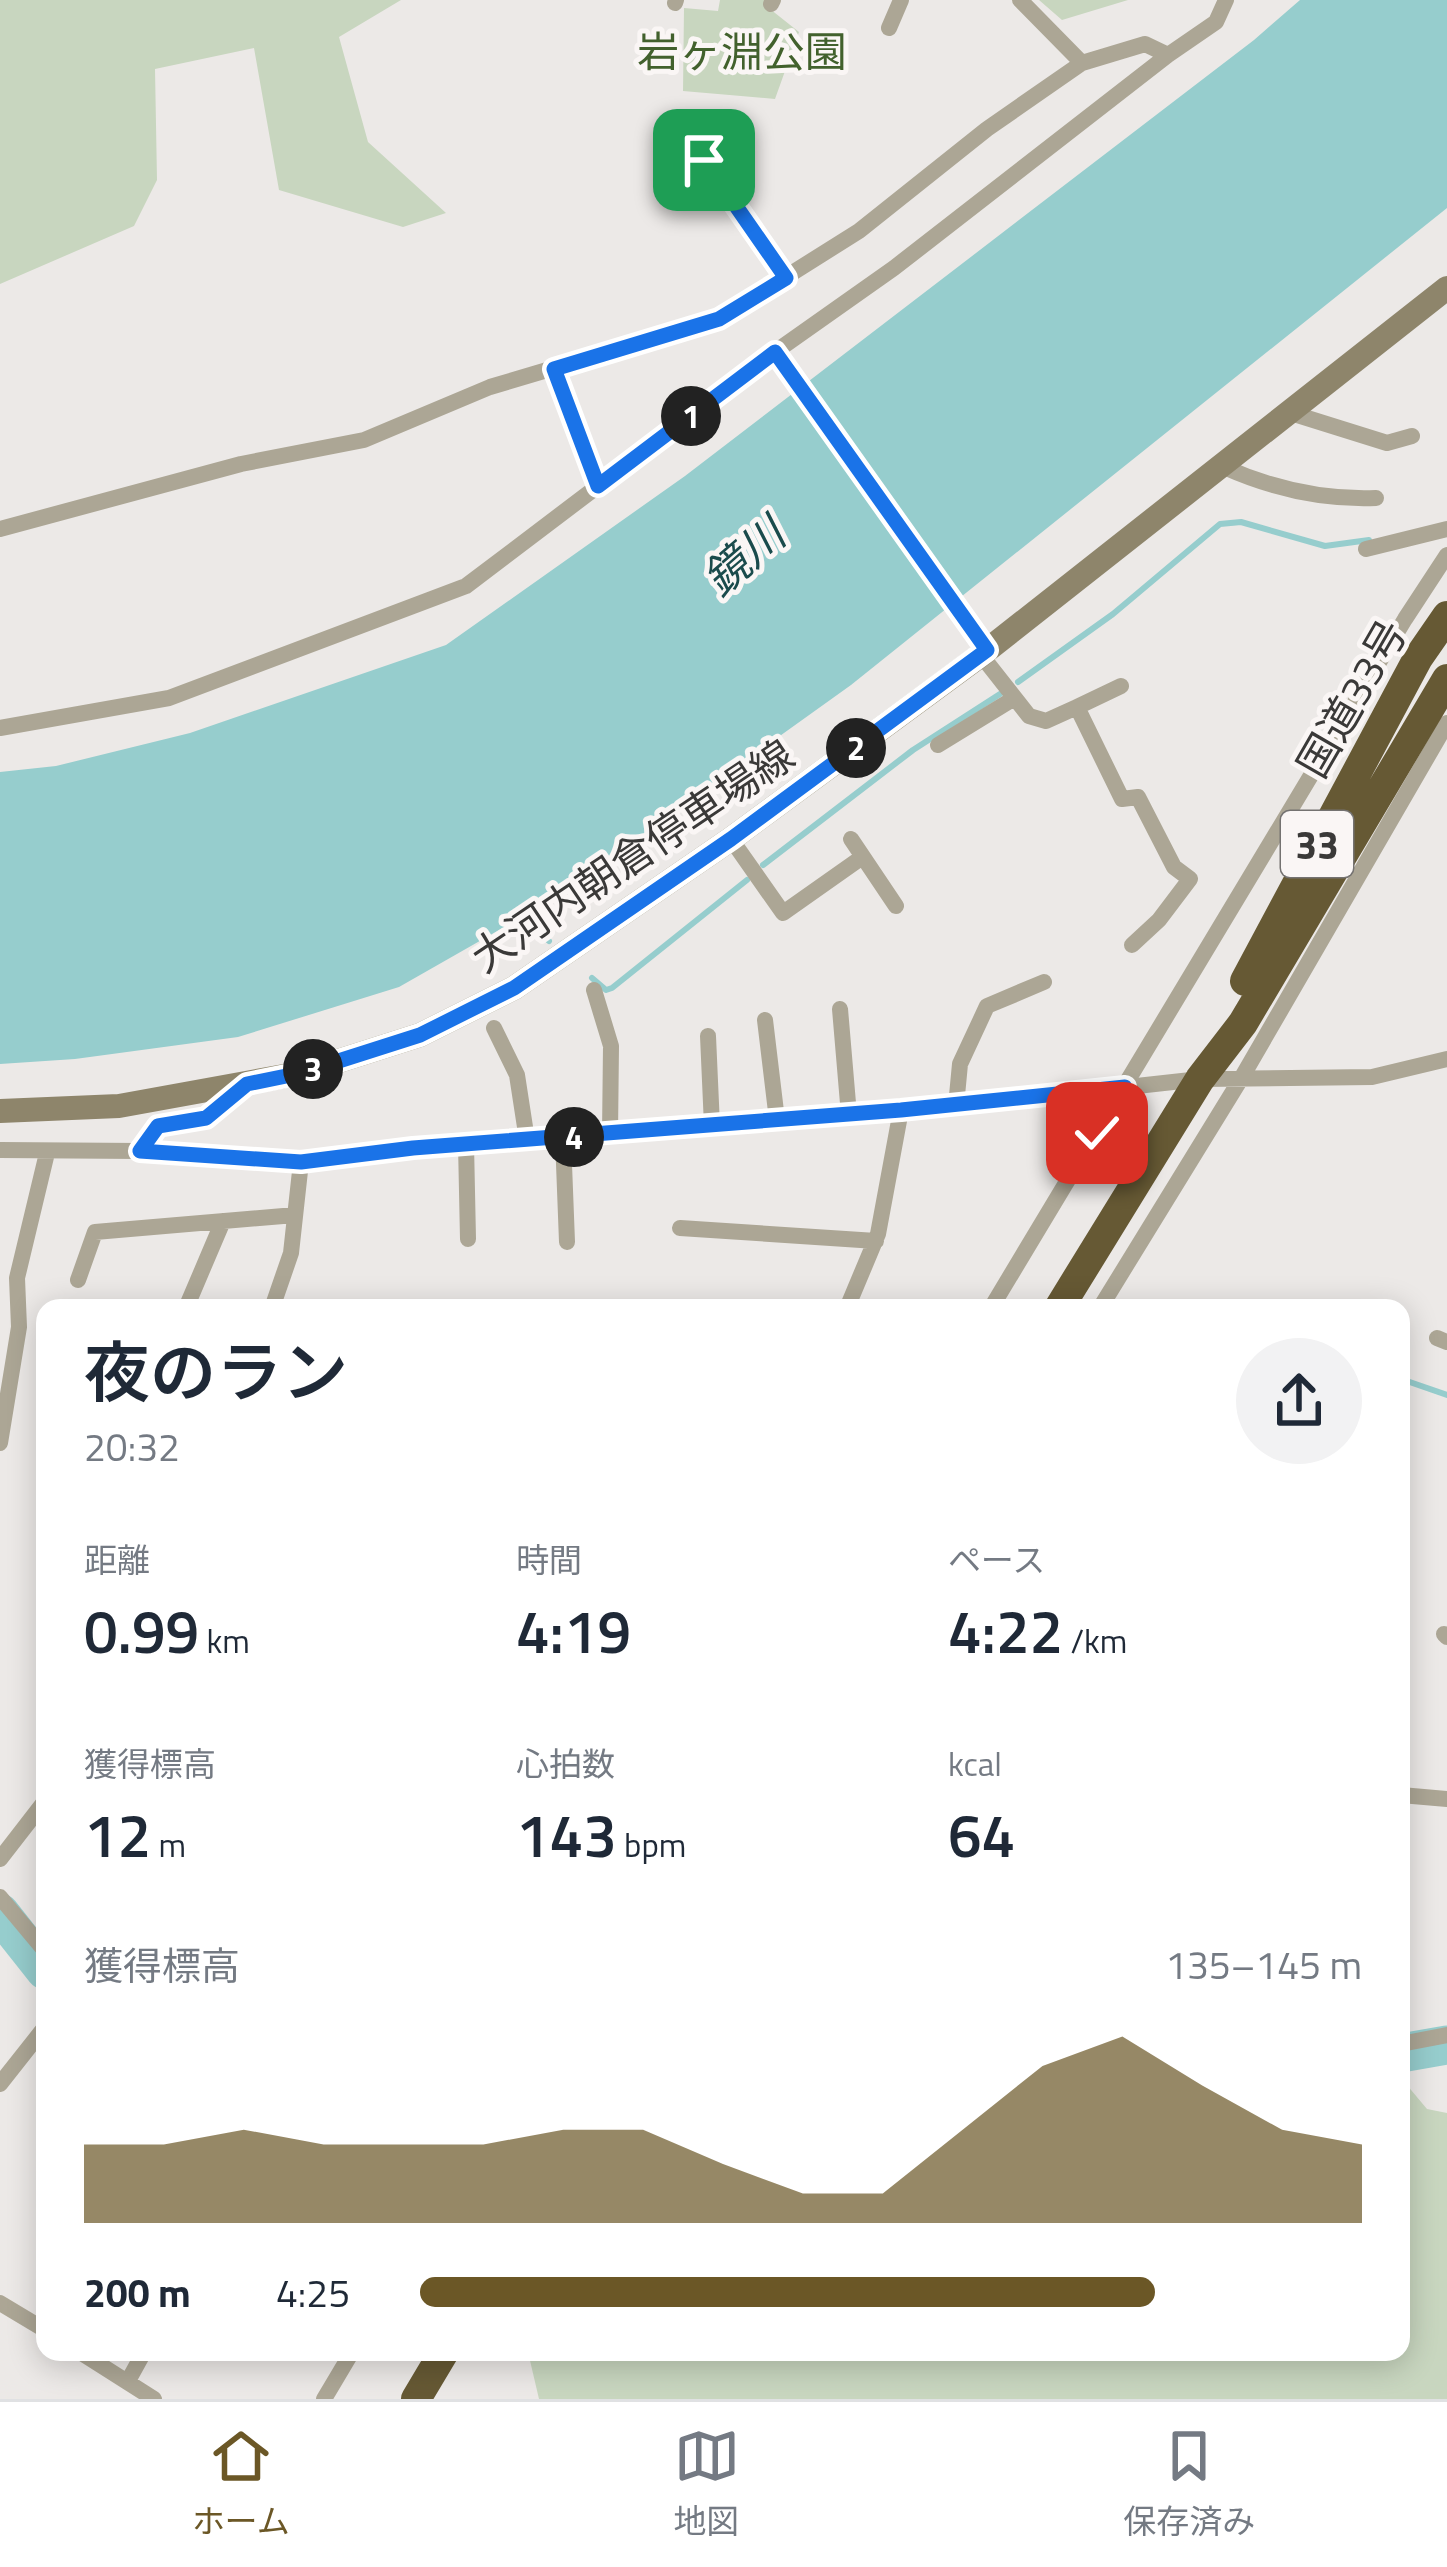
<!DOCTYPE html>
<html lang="ja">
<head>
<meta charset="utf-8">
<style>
  body { margin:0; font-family:"Titillium Web","Noto Sans JP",sans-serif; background:#f2f2f3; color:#1f2937; height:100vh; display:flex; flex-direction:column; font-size:45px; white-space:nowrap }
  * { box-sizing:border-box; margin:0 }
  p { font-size:39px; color:#747a83 }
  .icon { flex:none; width:66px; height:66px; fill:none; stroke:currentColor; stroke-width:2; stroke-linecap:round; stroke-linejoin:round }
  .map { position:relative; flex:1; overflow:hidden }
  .sheet { position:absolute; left:36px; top:1299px; width:1374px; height:1062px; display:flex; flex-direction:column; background:#fff; border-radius:24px; box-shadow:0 6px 30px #0003 }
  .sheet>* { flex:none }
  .pin { position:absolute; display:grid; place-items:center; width:102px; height:102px; color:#fff; margin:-51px; border-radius:24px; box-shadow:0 6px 18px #0006 }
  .km { position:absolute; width:60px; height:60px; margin:-30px; border-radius:50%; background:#222; color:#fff; font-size:33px; line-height:60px; text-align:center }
  .round { display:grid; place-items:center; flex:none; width:126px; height:126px; border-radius:63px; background:#f2f2f3 }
  .summary { display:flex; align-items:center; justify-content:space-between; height:204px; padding:0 48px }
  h1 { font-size:66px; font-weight:600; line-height:90px }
  .figures { display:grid; grid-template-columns:repeat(3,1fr); gap:18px; height:204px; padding:12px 48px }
  .figures div { display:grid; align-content:center }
  .figures b { font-size:60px; font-weight:600 }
  .figures small { font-size:33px; font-weight:400 }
  .figures p { font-size:33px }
  .chart { height:336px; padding:24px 48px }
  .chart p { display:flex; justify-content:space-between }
  .chart svg { width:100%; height:216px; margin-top:12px; fill:#6b5726; opacity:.7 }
  ul { padding:0 48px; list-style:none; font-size:39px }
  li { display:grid; grid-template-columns:192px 144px 1fr; align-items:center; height:90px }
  li i { height:30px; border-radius:15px; background:#6b5726 }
  .tabs { display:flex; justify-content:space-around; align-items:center; height:168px; border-top:3px solid #e0e1e3; background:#fff; font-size:33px; color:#747a83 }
  .tabs a { display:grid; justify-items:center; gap:6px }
  .tabs .current { color:#6b5726 }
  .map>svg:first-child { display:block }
  .green { fill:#c8d6bf }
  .water { fill:#96cdcd }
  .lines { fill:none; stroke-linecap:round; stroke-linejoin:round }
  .stream { stroke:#96cdcd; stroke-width:6 }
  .river { stroke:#96cdcd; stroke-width:39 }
  .street { stroke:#aca695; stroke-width:16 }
  .secondary { stroke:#8e856b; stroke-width:24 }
  .highway { stroke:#665934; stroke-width:30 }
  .route-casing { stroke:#fff; stroke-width:24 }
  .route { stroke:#1a73e8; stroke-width:15 }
  .labels { text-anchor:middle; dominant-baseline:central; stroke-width:10; stroke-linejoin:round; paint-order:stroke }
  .shield { fill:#faf6f5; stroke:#747271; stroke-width:3 }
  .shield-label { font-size:39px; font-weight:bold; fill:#3a3938 }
  .park-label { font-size:42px; fill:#42612d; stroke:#faf6f5 }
  .street-label { font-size:42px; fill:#3a3938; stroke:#faf6f5 }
  .water-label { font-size:45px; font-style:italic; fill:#1a4b4c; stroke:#faf6f5 }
</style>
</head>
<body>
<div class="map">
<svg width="1447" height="2399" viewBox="0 0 1447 2399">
  <rect width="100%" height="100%" fill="#ece9e7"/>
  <path class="green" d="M0,0H401L339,37L368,142L446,213L403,227L279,190L254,48L155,69L157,180L134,226L0,284Z
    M720,0H769L770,9L799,32L775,99L683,91L684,8L718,11Z
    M1039,0H1128L1062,20Z
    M1401,2078L1427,2109L1447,2113V2399H539L528,2352H1401Z"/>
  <path class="water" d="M1300,0H1447V208L851,685L550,901L399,987L238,1037L75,1059L0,1064V772L56,766L190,733L446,645L685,476L1254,40Z"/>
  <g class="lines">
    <path class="stream" d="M1018,682L1113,614L1220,524L1241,522L1325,546L1369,540
      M763,865L913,750L1000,694
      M515,912L549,941
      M592,978L606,990L612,988L747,880
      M1401,1379L1447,1395"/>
    <path class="river" d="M0,1913L45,1970
      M1401,2053L1447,2045"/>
    <path class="street" d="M1020,0L1082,63
      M675,3L676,0
      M771,4L773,0
      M889,28L901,0
      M704,160L786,278
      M554,369L599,486
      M1291,413L1387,443L1412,436
      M1224,467C1271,488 1324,500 1376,498
      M0,529L241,464L364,440L490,387L719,319L859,231L987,129L1082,63L1145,44L1168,55
      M1366,549L1447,529
      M987,650L775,352L894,268L1168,55L1216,22L1226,0
      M981,655L1029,716L1046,721L1077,707L1122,799L1138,797L1174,867L1190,879L1159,920L1132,945
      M1077,707L1121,686
      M0,728L169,698L466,586L775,352L704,406
      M938,745L1013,699
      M731,839L783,913L861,858
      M851,839L896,906
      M594,990L611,1046L610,1134
      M840,1009L849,1115
      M765,1020L777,1120
      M494,1028L517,1075L527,1140
      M708,1036L712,1126
      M956,1106L960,1064L987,1006L1044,982
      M563,1138L567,1242
      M466,1144L468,1239
      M0,1150L140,1151L301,1162L413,1148L956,1106L1200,1079L1372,1077L1447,1059
      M140,1151L157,1126L206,1117L246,1085
      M680,1228L876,1241
      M78,1280L95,1232L295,1215
      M186,1308L223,1221
      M272,1308L291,1253L301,1162
      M847,1308L878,1234L901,1110
      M991,1308L1405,619L1447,555
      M1100,1308L1242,1077L1447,723
      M1437,1338L1447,1342
      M0,1443L19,1327L17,1278L47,1153
      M1444,1634L1447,1637
      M1401,1795L1447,1799
      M0,1859L45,1801
      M0,1897L45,1951
      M1401,2044L1447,2035
      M0,2084L45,2027
      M45,2248V2247
      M0,2303L45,2330
      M80,2352L154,2399
      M128,2381L144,2352
      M324,2399L352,2352"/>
    <path class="secondary" d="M0,1111L119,1106L301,1073L420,1035L514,988L731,839L981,655L1447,288"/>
    <path class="highway" d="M1245,981L1418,658L1447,616
      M1059,1308L1200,1079L1243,1023L1447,679
      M416,2399L444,2352"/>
  </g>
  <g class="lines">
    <defs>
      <path id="route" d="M704,160L786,278L719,319L554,369L598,486L775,352L987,650L731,839L514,988L420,1035L301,1073L247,1084L206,1118L158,1126L140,1151L301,1162L413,1148L901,1110L1125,1087L1097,1133"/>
    </defs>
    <use href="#route" class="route-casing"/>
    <use href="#route" class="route"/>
  </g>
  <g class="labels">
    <rect class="shield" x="1281" y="811" width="72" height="66" rx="9"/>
    <g class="shield-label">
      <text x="1317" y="844">33</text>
    </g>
    <g class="park-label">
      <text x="742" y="51">岩ヶ淵公園</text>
    </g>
    <g class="street-label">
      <text transform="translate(1351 698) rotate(-60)">国道33号</text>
      <text transform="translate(632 855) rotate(-34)">大河内朝倉停車場線</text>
    </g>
    <g class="water-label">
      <text transform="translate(743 556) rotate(-41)">鏡川</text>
    </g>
  </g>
</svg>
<div class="pin" style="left:704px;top:160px;background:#1e9e55"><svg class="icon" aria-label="arrive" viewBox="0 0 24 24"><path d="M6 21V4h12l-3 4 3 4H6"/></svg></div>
<div class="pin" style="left:1097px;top:1133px;background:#d93025"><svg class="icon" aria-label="check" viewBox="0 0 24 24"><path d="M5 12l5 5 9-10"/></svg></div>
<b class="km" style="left:691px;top:416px">1</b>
<b class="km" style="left:856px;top:748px">2</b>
<b class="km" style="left:313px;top:1069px">3</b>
<b class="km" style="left:574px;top:1137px">4</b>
<section class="sheet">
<div class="summary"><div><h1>夜のラン</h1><p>20:32</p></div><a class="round"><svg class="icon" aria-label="share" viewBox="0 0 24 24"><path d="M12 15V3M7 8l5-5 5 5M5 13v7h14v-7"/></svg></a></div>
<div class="figures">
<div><p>距離</p><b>0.99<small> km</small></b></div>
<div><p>時間</p><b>4:19</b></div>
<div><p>ペース</p><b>4:22<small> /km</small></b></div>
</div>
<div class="figures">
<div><p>獲得標高</p><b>12<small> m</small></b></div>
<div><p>心拍数</p><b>143<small> bpm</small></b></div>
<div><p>kcal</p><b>64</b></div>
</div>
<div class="chart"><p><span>獲得標高</span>135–145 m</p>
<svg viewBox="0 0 160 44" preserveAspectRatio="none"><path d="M0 44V28L10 28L20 25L30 28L40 28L50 28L60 25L70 25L80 32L90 38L100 38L110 25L120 12L130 6L140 16L150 25L160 28V44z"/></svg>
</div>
<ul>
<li><b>200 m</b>4:25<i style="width:78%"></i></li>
</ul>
</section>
</div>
<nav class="tabs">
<a class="current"><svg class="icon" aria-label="home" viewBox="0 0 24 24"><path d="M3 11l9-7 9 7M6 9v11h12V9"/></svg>ホーム</a>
<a><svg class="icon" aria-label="map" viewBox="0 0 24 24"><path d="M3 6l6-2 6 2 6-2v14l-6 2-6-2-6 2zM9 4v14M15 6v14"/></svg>地図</a>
<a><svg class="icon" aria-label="saved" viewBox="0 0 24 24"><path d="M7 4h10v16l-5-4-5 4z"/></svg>保存済み</a>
</nav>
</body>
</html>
